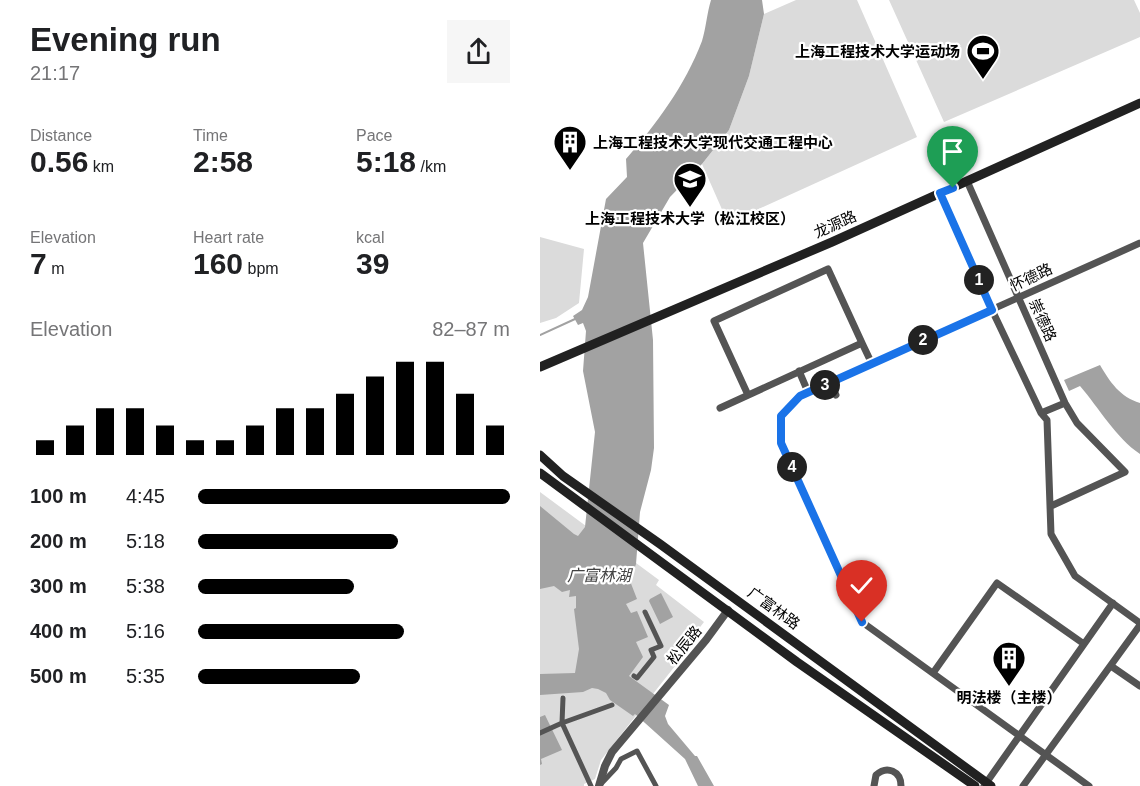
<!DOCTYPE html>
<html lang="en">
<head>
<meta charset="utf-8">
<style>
  body { margin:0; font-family:Helvetica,"Noto Sans SC",sans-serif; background:#f6f6f6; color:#202124; height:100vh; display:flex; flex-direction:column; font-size:22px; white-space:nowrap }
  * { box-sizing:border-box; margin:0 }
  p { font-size:20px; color:#757577 }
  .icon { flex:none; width:33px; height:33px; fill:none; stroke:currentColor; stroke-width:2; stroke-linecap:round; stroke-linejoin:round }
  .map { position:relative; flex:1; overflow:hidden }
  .details { display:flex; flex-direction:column; background:#fff; width:540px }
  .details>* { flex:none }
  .pin { position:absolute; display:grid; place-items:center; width:51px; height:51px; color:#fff; margin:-62px -26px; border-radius:50% 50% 50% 0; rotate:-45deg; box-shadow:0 0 6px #0007 }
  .pin .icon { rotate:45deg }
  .km { position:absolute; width:30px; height:30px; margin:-15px; border-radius:50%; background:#222; color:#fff; font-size:16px; line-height:30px; text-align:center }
  .round { display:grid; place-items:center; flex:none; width:63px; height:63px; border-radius:0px; background:#f6f6f6 }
  .head { display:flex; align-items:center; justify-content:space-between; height:102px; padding:0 30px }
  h1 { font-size:33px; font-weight:600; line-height:45px }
  .figures { display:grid; grid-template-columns:repeat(3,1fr); gap:9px; height:102px; padding:6px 30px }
  .figures div { display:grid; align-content:center }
  .figures b { font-size:30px; font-weight:600 }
  .figures small { font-size:16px; font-weight:400 }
  .figures p { font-size:16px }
  .chart { height:168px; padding:12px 30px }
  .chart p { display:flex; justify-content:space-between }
  .chart svg { width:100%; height:108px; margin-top:6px; stroke:#000; stroke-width:6 }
  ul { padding:0 30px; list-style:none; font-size:20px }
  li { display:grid; grid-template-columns:96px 72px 1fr; align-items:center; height:45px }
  li i { height:15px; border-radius:8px; background:#000 }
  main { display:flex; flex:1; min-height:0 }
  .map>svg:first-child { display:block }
  .green { fill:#dbdbdb }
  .water { fill:#a2a2a2 }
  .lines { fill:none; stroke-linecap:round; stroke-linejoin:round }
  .stream { stroke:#a2a2a2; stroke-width:2 }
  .pedestrian { stroke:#545454; stroke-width:5 }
  .minor { stroke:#545454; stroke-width:7 }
  .tertiary { stroke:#545454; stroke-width:8 }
  .secondary { stroke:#212121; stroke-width:9 }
  .route-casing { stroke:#fff; stroke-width:12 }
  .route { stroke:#1a73e8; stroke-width:8 }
  .labels { text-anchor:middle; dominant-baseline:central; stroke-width:4.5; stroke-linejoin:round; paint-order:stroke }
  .poi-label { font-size:15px; font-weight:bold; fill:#000; stroke:#fff }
  .street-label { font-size:15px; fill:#000; stroke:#fff }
  .water-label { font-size:16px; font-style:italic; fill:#434343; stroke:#fff }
</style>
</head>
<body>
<main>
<section class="details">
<div class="head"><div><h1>Evening run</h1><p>21:17</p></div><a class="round"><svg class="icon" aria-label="share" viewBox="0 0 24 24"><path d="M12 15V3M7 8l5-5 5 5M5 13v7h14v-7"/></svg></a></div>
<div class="figures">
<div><p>Distance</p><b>0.56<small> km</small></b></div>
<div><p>Time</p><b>2:58</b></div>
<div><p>Pace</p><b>5:18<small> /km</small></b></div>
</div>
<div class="figures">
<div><p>Elevation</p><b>7<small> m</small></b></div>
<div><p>Heart rate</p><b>160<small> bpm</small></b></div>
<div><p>kcal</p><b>39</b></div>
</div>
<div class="chart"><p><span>Elevation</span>82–87 m</p>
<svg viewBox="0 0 160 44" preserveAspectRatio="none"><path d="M5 44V38M15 44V32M25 44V25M35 44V25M45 44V32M55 44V38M65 44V38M75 44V32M85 44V25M95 44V25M105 44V19M115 44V12M125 44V6M135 44V6M145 44V19M155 44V32"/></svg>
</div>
<ul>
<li><b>100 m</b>4:45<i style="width:100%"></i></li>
<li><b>200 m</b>5:18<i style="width:64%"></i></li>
<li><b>300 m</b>5:38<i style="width:50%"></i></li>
<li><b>400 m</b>5:16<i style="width:66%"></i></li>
<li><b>500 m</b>5:35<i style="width:52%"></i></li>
</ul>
</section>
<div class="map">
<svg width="600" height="786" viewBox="0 0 600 786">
  <rect width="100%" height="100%" fill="#fff"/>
  <path class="green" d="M256,0H317L377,137L188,223L162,164L189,130L209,76L224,14Z
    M349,0H594L600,13V37L404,122Z
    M0,237L44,249L39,303L16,318L0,323Z
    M0,492L119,580L116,585L164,622L143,649L146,652L61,760L55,779L44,784V786H0Z"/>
  <path class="water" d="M171,0H222L224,14L209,76L189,130L162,164L130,197L103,243L113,340L114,448L111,470L100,512L96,564L90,581L97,599L86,604L91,613L97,611L108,637L96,642L103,657L89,676L129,705L125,716L128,724L155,756H157L174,786H158L145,759L95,714L93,716L70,700L66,693L58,689L52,688L43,692L0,695V674L35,673L39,649L34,609L36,608V596L29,597L30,590L22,592L14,586L0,589V506L34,534L38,536L45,527L55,432L43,371L46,331L43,323L38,325L33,316L42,310L48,297L66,199L87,177L86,159C116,124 145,86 162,41C166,28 167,13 171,0Z
    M560,365C570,382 580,397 600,403V454C576,438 559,408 540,386L529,391L524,380Z
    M121,593L133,617L120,624L109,601L110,599Z
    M5,715L22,750L1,759L2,764L0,765V717Z"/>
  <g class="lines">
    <path class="stream" d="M0,335L35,319"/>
    <path class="pedestrian" d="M94,676L97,678L114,657L111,650L121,646L105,612
      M23,698L22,723L72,705
      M0,733L22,723L51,786
      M60,785L76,768L81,759L97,751L116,786"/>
    <path class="minor" d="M427,181L525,403L537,423L585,472L511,506
      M400,193L452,310L501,413L507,420L511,534L535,576L600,623
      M259,371L268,392
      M290,382L296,395
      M208,395L174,321L288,269L322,343
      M180,408L322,343L332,364
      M501,413L525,403
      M571,666L600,686
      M393,673L457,583L544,644
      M334,786L336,775C347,765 361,771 361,786
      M444,786L573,603
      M483,786L600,625
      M549,786L322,622L241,443V416L259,396L600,243"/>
    <path class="tertiary" d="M59,786L65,766L72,752L166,640L188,610"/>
    <path class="secondary" d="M0,367L292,242L600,103
      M0,455L23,476L120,544L451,786
      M0,473L257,662L435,786"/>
  </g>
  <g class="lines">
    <defs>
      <path id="route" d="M322,622L241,443V416L260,396L452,310L400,193L413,188"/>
    </defs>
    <use href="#route" class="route-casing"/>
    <use href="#route" class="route"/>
  </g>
  <defs>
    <symbol id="stadium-pin" viewBox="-11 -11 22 30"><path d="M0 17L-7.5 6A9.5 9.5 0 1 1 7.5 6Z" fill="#000" stroke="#fff"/><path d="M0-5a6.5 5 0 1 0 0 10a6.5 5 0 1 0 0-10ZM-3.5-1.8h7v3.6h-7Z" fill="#fff"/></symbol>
    <symbol id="building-pin" viewBox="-11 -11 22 30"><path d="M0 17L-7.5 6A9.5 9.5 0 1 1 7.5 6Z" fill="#000" stroke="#fff"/><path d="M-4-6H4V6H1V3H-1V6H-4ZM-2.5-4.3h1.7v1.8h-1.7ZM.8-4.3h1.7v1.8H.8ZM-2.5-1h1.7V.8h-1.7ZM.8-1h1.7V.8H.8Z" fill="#fff"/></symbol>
    <symbol id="university-pin" viewBox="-11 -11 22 30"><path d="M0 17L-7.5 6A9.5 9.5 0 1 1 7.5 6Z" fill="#000" stroke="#fff"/><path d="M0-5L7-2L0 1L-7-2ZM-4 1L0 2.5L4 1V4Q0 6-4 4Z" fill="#fff"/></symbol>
  </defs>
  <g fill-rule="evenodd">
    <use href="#stadium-pin" x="424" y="32" width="38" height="52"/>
    <use href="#building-pin" x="11" y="123" width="38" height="52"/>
    <use href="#university-pin" x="131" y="160" width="38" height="52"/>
    <use href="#building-pin" x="450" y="639" width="38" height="52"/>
  </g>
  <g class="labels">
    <g class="poi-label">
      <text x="420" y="51" text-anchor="end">上海工程技术大学运动场</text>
      <text x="53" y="142" text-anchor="start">上海工程技术大学现代交通工程中心</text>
      <text x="150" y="218">上海工程技术大学（松江校区）</text>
      <text x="469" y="697">明法楼（主楼）</text>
    </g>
    <g class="street-label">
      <text transform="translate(295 224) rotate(-24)">龙源路</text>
      <text transform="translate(491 277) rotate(-25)">怀德路</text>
      <text transform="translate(503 320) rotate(66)">崇德路</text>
      <text transform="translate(234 608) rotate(36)">广富林路</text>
      <text transform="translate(144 645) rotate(-51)">松辰路</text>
    </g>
    <g class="water-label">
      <text x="59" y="575">广富林湖</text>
    </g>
  </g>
</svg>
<div class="pin" style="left:413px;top:188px;background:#1e9e55"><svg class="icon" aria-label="arrive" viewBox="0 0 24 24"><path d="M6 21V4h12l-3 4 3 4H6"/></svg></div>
<div class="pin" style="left:322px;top:622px;background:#d93025"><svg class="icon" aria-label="check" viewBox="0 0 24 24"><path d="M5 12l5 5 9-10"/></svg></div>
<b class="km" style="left:439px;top:280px">1</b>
<b class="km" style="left:383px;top:340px">2</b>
<b class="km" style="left:285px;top:385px">3</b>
<b class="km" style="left:252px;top:467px">4</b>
</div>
</main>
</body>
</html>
